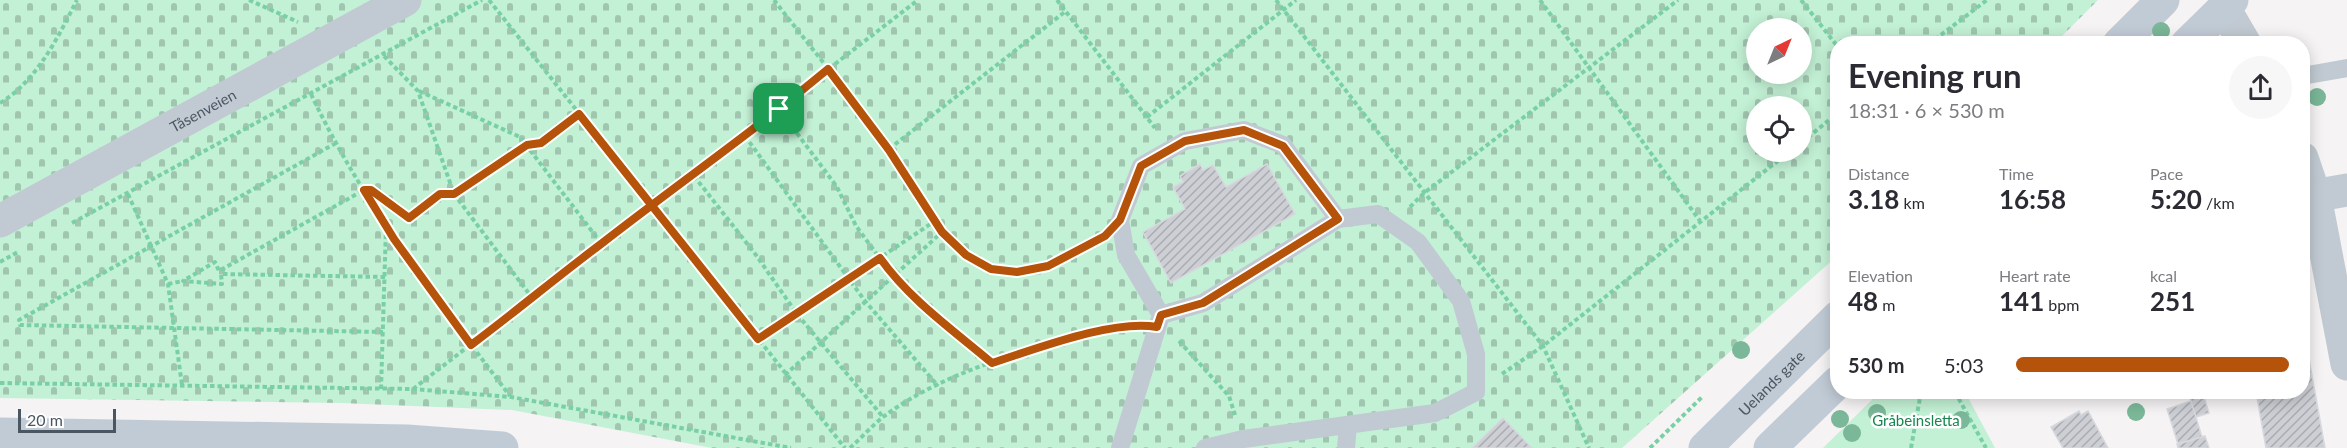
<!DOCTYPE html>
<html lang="en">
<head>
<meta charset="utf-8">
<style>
  body { margin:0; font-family:Lato,sans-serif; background:#f7f7f7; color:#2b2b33; height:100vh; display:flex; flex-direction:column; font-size:22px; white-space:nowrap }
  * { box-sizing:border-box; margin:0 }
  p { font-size:20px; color:#7c7c81 }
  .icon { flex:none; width:33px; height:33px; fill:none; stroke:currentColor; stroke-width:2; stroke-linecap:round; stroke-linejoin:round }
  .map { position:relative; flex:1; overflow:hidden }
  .side { position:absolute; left:1830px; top:36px; width:480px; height:363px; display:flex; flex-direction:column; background:#fff; border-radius:24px; box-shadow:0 3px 15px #0003 }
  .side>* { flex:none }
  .needle { width:39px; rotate:43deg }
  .fabs { position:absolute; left:1746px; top:18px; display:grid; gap:12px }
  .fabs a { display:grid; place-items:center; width:66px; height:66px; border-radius:50%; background:#fff; box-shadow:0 3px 15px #0003; font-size:30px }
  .scale { position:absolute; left:18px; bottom:15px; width:98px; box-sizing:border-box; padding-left:6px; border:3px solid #4a5661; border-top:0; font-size:16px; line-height:21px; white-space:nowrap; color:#4a5661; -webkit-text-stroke:4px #fff; paint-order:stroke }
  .pin { position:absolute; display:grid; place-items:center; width:51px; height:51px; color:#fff; margin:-26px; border-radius:12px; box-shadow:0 3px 9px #0006 }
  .round { display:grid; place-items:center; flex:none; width:63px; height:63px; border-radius:32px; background:#f7f7f7 }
  .headline { display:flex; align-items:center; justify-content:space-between; height:102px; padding:0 18px }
  h1 { font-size:33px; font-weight:700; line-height:45px }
  .stats { display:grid; grid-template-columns:repeat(3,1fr); gap:9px; height:102px; padding:6px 18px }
  .stats div { display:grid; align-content:center }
  .stats b { font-size:26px; font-weight:700 }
  .stats small { font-size:16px; font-weight:400 }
  .stats p { font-size:16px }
  ul { padding:0 18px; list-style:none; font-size:20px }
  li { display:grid; grid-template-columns:96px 72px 1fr; align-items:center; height:45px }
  li i { height:15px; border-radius:8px; background:#b45309 }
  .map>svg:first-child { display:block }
  .cemetery { fill:url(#cemetery-stones); fill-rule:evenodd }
  .green { fill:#c3f1d5 }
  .building { fill:url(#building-hatch); stroke:#d7d9de; stroke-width:1.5 }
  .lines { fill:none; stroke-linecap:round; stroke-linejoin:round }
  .path { stroke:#7ad0a6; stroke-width:4; stroke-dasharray:4.5 3; stroke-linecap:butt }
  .lane { stroke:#c1cad2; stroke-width:18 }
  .street { stroke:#c1cad2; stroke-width:33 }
  .secondary { stroke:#c1cbd6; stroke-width:33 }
  .tree { fill:#7bb799 }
  .route-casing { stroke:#fff; stroke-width:12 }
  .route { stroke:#b45309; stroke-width:8 }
  .labels { text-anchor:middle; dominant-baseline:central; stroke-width:5; stroke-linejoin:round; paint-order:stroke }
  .street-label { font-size:15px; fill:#4a5661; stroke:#fff }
  .park-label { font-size:15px; fill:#17864f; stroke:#fff }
</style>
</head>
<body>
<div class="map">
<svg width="2347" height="448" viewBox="0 0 2347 448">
  <defs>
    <pattern id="cemetery-stones" width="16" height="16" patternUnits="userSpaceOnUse" patternTransform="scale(1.5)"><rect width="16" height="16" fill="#c3f1d5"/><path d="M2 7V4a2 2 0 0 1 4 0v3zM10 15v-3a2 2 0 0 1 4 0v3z" fill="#a0c6b0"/></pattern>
    <pattern id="building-hatch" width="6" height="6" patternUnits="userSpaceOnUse" patternTransform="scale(1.5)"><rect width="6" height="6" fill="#cdcfd5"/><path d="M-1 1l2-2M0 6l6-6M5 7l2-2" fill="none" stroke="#a8abb0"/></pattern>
  </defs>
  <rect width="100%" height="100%" fill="#f5f3f3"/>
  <path class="cemetery" d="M0,0H2098L2055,43L1838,44L1837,256L1622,448H712L512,410L341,403L0,398ZM1756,28H1802V74H1756ZM1756,106H1802V152H1756Z"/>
  <path class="green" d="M1880,392H1965L1995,448H1823Z"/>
  <path class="building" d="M1200,164L1203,170L1213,165L1226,187L1267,164L1295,214L1171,283L1143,232L1185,209L1173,187L1183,182L1180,176Z
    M2306,342L2325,448H2266L2256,392H2302V343Z
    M2188,392H2196L2199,399L2204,397L2209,413L2196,417Z
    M2191,401L2202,437L2178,444L2167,409Z
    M2079,411L2081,415L2088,411L2108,448H2063L2051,427Z
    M1503,418L1532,448H1472Z
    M2205,436L2209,448H2178L2177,444Z"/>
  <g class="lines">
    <path class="path" d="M249,0L298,22
      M489,0L845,448
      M774,0C804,39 835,76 864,115C883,140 900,165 917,191C937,221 953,254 990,268C1027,283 1066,256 1097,240
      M1057,0L1155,128
      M1276,0L1543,346L1589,448
      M1540,0L1700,221
      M1801,0L1838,47
      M1929,44L1987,0
      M384,56L418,91L454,194L533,299
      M419,91L520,137L601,243
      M311,94C363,204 437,300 510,396
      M0,103C37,81 58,37 77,0
      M779,109L837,187L856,226L893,276L920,304L992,363
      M1147,117L1296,0
      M745,136L865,301L938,386
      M1802,142L1838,113
      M336,143L19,320L20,325L383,332
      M889,149L1066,11
      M694,176L756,255L797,314L883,417
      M128,194L168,284L182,385
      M1410,207L1424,193L1678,0
      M72,223L482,0
      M0,262L18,252
      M385,277L221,274L222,284L183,281L215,262L219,271L364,190H371L409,218L440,194H454L527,145L541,143L579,114
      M168,284L183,281
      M758,339L935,221
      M1179,341L1229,396L1235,415
      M1502,374L1543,346L1789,152
      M785,375L942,232
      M0,383L413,389L511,397L791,448
      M381,389L386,227
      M413,389L918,0
      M1955,392L1986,448
      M850,448C861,438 872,426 883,417C951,366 1050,343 1131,326
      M1650,448L1702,397
      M1911,448L1921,392"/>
    <path class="lane" d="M2302,76L2347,68
      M1120,448L1161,315
      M1205,448L1243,439L1435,413L1476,392V354L1461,301L1418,242L1378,214L1338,219L1203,303L1161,315L1126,255L1120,220L1141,166L1185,141L1244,130L1283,145L1338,219
      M1346,448L1348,425"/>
    <g class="street">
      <path d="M2224,8L2245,44"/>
      <path d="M2302,158L2315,196L2347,364"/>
      <path d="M2302,198L2347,190"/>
      <path id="s1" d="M0,221L405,0"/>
    </g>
    <g class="secondary">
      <path d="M2119,44L2163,0"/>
      <path d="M2187,44L2232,0"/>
      <path d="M0,434L407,441L502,448"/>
      <path id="s2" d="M1705,448L1838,317"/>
      <path d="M1770,448L1838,382"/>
    </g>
  </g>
  <g class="tree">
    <circle cx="2161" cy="31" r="9"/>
    <circle cx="2317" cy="97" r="9"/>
    <circle cx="1741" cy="350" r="9"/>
    <circle cx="2136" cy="412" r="9"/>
    <circle cx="1877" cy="413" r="9"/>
    <circle cx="1840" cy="419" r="9"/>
    <circle cx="1961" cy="420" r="9"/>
    <circle cx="1852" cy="433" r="9"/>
  </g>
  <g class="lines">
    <defs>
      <path id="route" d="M779,109C720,155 660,198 601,244C557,277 515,312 471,345L394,239L364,190H371L409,218L440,194H454L527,145L541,143L579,114L758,339L880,258C910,300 953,330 992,363C1036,349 1113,319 1157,327L1161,315L1203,303L1338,219L1283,146L1244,130L1185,141L1141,166L1120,220L1105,236L1048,266L1017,272L991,269L966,255L942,232L889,150L828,69L779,109"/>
    </defs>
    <use href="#route" class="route-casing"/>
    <use href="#route" class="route"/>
  </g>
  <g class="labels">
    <g class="street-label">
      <text stroke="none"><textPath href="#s1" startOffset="231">Tåsenveien</textPath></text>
      <text stroke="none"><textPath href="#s2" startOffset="93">Uelands gate</textPath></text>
    </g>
    <g class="park-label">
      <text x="1916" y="420">Gråbeinsletta</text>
    </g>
  </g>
</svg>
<div class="fabs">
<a><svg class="needle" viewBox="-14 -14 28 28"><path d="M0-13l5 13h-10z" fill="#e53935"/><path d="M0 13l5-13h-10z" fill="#7c7c81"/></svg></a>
<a><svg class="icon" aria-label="locate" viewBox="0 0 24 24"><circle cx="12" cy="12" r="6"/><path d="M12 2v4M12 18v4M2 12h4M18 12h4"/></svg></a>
</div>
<div class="scale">20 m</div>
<div class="pin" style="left:779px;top:109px;background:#1e9e55"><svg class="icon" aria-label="arrive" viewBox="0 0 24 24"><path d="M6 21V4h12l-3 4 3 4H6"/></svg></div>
<section class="side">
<div class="headline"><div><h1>Evening run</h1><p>18:31 · 6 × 530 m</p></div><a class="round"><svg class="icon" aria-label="share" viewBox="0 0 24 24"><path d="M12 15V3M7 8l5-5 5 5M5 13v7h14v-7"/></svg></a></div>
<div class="stats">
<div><p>Distance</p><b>3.18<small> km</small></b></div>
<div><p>Time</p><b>16:58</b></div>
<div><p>Pace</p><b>5:20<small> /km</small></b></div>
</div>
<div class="stats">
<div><p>Elevation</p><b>48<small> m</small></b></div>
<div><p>Heart rate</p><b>141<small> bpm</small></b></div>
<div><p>kcal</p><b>251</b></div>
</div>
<ul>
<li><b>530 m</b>5:03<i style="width:99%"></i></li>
</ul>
</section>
</div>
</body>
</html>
